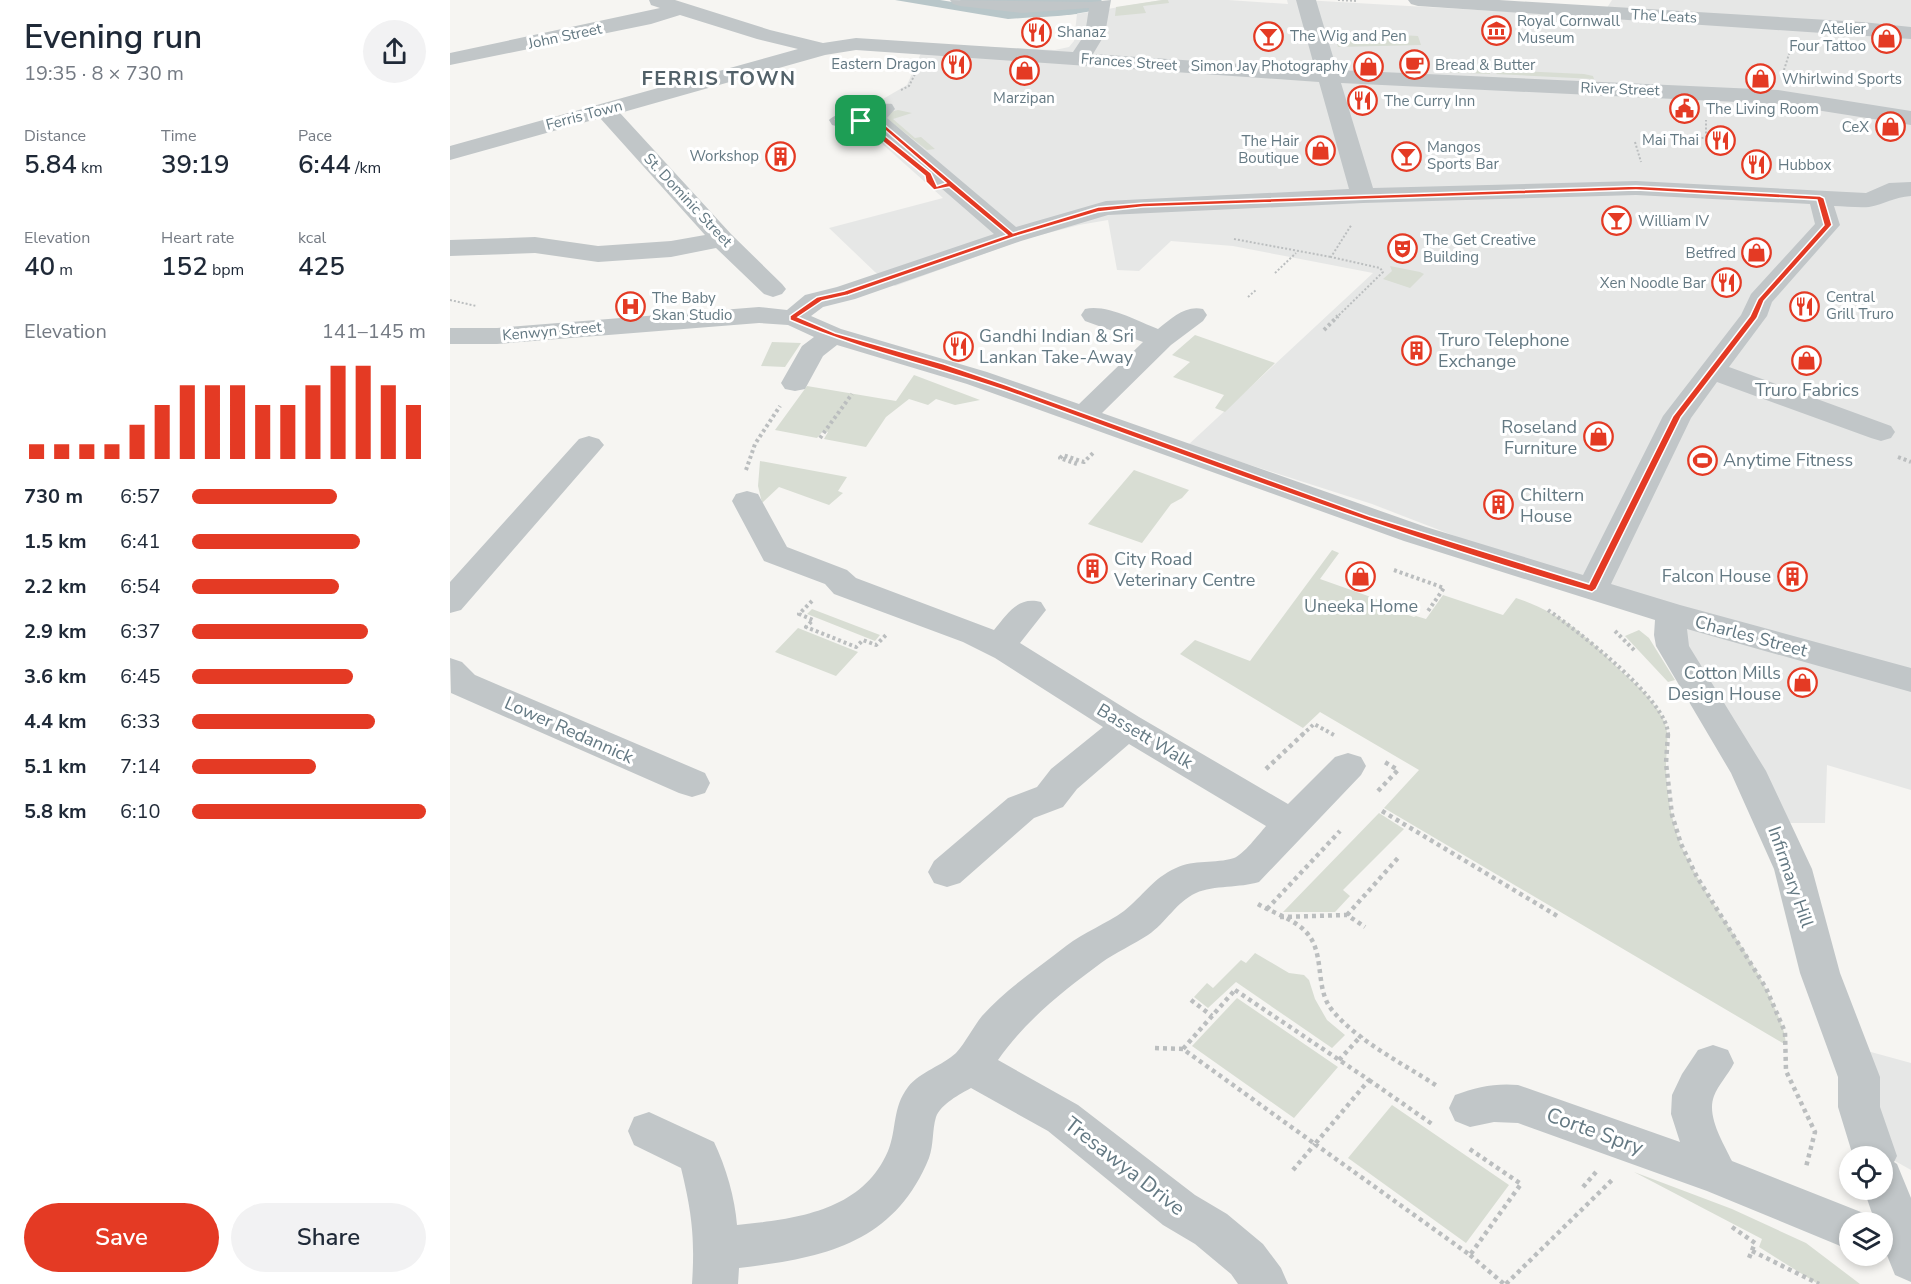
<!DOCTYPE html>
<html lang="en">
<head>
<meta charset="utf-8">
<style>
  body { margin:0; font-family:"Nunito Sans",sans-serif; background:#f2f2f3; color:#1f2937; height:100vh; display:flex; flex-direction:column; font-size:22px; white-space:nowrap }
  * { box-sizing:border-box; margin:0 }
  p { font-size:20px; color:#747a83 }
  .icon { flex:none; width:33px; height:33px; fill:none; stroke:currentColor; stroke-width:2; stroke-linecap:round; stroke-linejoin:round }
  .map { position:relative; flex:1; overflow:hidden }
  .sheet { display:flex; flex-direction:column; background:#fff; width:450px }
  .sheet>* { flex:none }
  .buttons { position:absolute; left:1389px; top:1146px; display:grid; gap:12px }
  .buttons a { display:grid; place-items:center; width:54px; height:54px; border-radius:50%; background:#fff; box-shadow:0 3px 9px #0003; font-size:30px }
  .pin { position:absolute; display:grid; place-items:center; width:51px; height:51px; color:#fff; margin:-26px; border-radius:12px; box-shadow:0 3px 9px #0006 }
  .round { display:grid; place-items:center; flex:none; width:63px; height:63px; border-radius:32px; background:#f2f2f3 }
  .head { display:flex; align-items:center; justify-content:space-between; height:102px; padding:0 24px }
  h1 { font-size:33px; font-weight:600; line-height:45px }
  .figures { display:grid; grid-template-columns:repeat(3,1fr); gap:9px; height:102px; padding:6px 24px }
  .figures div { display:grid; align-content:center }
  .figures b { font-size:26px; font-weight:600 }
  .figures small { font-size:16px; font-weight:400 }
  .figures p { font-size:16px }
  .chart { height:168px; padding:12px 24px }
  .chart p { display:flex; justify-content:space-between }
  .chart svg { width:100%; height:108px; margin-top:6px; stroke:#e43a24; stroke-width:6 }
  .action { display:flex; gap:12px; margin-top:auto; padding:12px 24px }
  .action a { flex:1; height:69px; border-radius:36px; background:#e43a24; color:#fff; font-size:24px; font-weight:600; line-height:69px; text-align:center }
  .action a+a { background:#f2f2f3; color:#1f2937 }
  ul { padding:0 24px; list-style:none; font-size:20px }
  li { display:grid; grid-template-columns:96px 72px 1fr; align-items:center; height:45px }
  li i { height:15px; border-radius:8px; background:#e43a24 }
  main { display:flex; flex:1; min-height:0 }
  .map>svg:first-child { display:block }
  .built { fill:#e6e7e6 }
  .green { fill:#d8ddd3 }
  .water { fill:#b8c6c9 }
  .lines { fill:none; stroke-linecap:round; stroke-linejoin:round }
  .river { fill:#b8c6c9; fill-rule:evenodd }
  .path-far2 { stroke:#bbbebf; stroke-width:2; stroke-dasharray:2 2; stroke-linecap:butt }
  .path-far1 { stroke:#bbbebf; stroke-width:4; stroke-dasharray:3 3; stroke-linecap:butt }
  .path { stroke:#bbbebf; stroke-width:4.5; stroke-dasharray:4 4; stroke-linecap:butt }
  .minor { fill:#c1c6c8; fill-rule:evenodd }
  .route { fill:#e43a24; stroke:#fff; stroke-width:1.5; fill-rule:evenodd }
  .labels { text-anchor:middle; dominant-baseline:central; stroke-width:6; stroke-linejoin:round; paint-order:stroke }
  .far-street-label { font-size:15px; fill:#647983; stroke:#fff }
  .far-poi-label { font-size:15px; fill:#647983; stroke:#fff; text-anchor:start }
  .poi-label { font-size:18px; fill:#647983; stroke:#fff; text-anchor:start }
  .street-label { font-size:18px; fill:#647983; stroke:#fff }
  .far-district-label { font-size:20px; font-weight:bold; letter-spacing:1.5px; fill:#526169; stroke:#fff }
  .near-street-label { font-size:21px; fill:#647983; stroke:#fff }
</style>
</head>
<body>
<main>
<section class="sheet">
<div class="head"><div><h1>Evening run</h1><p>19:35 · 8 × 730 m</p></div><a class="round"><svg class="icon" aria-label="share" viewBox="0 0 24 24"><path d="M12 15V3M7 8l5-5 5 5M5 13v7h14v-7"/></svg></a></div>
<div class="figures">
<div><p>Distance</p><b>5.84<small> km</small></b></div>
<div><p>Time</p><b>39:19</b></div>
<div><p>Pace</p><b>6:44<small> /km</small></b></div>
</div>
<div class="figures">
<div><p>Elevation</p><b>40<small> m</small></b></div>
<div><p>Heart rate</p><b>152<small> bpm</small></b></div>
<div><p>kcal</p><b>425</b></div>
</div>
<div class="chart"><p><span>Elevation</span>141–145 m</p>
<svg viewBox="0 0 160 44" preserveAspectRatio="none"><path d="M5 44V38M15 44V38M25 44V38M35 44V38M45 44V30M55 44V22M65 44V14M75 44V14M85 44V14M95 44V22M105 44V22M115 44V14M125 44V6M135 44V6M145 44V14M155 44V22"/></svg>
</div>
<ul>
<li><b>730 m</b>6:57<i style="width:62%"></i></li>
<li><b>1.5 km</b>6:41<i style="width:72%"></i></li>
<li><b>2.2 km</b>6:54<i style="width:63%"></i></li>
<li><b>2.9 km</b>6:37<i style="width:75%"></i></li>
<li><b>3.6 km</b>6:45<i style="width:69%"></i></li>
<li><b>4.4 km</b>6:33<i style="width:78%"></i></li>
<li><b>5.1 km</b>7:14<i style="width:53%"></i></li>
<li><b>5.8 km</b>6:10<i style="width:100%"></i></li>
</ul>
<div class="action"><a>Save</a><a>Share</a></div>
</section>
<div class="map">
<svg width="1461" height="1284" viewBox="0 0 1461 1284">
  <rect width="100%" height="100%" fill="#f6f5f2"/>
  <path class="built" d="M712,0H778L838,4L837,0H854L1151,17L1162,0H1461V790L1377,765L1375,823H1323L1220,625L1142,589L922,504L738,445L923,273L783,246L721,241L689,271L667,270L658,220L629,225L575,239L445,286L425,272L379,228L493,198L402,117L457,85L475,44L605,50L619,47L624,41L627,14Z
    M1399,1046L1461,1063V1170L1422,1148Z"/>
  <path class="green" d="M712,0H718L719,3L693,6L696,13L665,16L666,7Z
    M951,35L968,36L971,45L888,47L885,37Z
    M992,64L1034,66L1035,71L1040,72V74L992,72Z
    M1050,70L1134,74L1143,76L1144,79L1046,74Z
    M448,110L462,113L443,119L465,138L471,137L485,149L477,150L436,118L440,112Z
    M940,266L970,272L974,274L960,288L933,279L942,271Z
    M745,335L825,363L775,412L765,408L774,395L723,377L740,362L722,355Z
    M322,342L351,343L335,367L311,366Z
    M464,375L530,400L505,405L486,399L478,405L459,399L436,417L416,447L374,439L378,432L373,431L367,438L325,430L357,386L446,401Z
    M310,461L397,477L388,491L393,493L379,505L329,487L312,503L308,486Z
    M684,470L739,490L732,498L721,504L692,543L638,524Z
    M882,550L889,553L870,579L935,602L933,606L964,617L966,616L976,619L993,595L1053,615L1066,598C1111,613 1136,636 1169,669C1181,680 1194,691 1204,705C1222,728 1217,738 1216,764C1216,790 1221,821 1231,845C1255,901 1298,946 1322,1002C1328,1016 1335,1029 1336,1045L934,808L969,770L870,712L853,728L730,654L745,640L800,661Z
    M362,609L430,635L425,641L357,614Z
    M348,628L408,652L386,676L325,652Z
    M1189,630L1199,638L1225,680L1218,682L1175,636Z
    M929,813L954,829L893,890L900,896L885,912H833Z
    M805,953L839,973L854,975L859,980L865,999L877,1020L895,1035L882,1048L786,982L758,1008L744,997L757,983L763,988L791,960L796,963Z
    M787,998L888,1067L844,1118L742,1046Z
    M942,1105L1059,1185L1016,1243L898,1158Z
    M1184,1172L1282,1209L1356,1243L1410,1284H1368L1309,1247L1312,1239Z"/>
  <path class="water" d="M445,0H490L509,3L629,7L627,14L558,19Z"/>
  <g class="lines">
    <path class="river" d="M510,0H651L652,1L645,10C604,20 558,19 517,9Z"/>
    <path class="path-far2" d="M888,0L908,1
      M1334,70L1340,51
      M451,90L459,86L465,74
      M1185,142L1191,162
      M1236,142L1256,137V120
      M784,239L881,257
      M825,273L846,253
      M798,297L806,290
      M0,300L26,306
      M886,318L933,272L930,268L881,257L902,224"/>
    <path class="path-far1" d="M874,330L888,316
      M370,438L402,394
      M1448,457L1461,462
      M627,464L610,458L613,455L634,462L645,451
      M296,470L305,444L330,406
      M944,570L994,588L978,611
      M362,601L349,614L363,620L356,627L406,647L413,640L426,645L437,634
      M1098,610C1126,630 1219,700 1218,735
      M1165,631L1185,651
      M852,735L864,724L884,735"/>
    <path class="path" d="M1218,734L1216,763L1222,815L1231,844L1247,877L1316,988L1335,1032L1336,1071L1365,1132L1356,1167
      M816,769L853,734
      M928,791L948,770L933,761
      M932,811L1109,917
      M808,904C823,913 844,919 856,932C876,953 864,988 882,1010C907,1041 954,1064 987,1086
      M817,909L890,831
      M897,915L948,858
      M830,917L897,915L915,927
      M785,990L919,1080L865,1144L733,1049Z
      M741,1000L762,1016
      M705,1048L733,1049
      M889,1060L912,1035
      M919,1080L982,1124
      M865,1144L1020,1255L1071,1184L1018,1148
      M843,1170L865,1144
      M1133,1187L1146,1172
      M1282,1227L1305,1243L1299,1258
      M1302,1251L1369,1284
      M1020,1255L1054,1284
      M1056,1284L1162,1180"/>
    <path class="minor" d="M199,0H225L320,30L373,43L406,38L623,52L635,34L639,8L572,13L510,6L503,4L500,0L641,2L661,0L655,34L643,54L865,69L846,0H866L887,70L1328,90L1461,111V125L1328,104L891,83L923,188L1186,181L1416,193L1439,183L1461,182V196C1444,197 1435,204 1419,207C1408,208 1395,206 1384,206L1390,225L1322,302L1317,316L1279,367L1441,426L1445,432L1441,438L1431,441L1421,438L1267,382L1241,418L1161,584L1230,605L1461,668V692L1237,629L1239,646L1316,771L1362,869L1390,973L1430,1077V1107L1447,1156L1444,1162L1447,1164L1461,1198V1282L1445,1275L1432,1243V1222H1425L1414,1190H1432V1156H1403L1388,1107V1077L1350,973L1324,869L1281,773L1206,646L1204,635L1205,620L954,541L517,384L387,345L373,356L355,389L345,391L335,389L331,383L352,346L364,337L338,325L309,323L47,344H0V328H47L309,307L337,310L355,295L387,287L544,234L415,122L390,127L382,125L379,120C385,112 432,102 442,104L445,109L437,118L566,227L656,201L899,189L869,82L406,50L375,55L170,113L281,234L332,284L336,289L332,294L323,297L314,294L266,248L221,257L148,262L85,253L0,256V240L85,237L148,246L221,241L255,235L150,118L0,160V146L348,49L307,39L230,15L201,24L0,65V53L210,8L201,5ZM1186,195L1360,204L1365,224L1301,294L1291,315L1213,416L1133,575L976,527L652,413L721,345L753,321L757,315L753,309C735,305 722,318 708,329C687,321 657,304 635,309L631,315L635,321L693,342L629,404L537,372L391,329L361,316L373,307L405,299L571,241L658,215L913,203Z
      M958,0H1049L1412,22L1461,27V39L968,6L961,4Z
      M139,436L149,439L154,445L149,451L11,610L0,613V582L129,439Z
      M297,491L308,494L337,547L397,570L406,578L544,630C558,613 568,596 591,602L596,610L570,643L689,717L838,804L885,757L898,753L911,757L916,766L911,775L809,882C790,888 764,885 746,893C726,902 716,923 698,935C683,945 666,952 651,963C613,991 574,1022 548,1060L628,1105L745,1195L777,1214L813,1244L831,1268L838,1284H788L781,1274L745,1244L713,1225L598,1131L521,1088C510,1094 491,1104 486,1117C482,1130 484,1144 479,1158C444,1244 373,1258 289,1268L288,1284H242C245,1238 242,1213 231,1168L184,1145L178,1131L184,1117L199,1112L264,1142C276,1167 285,1198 287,1225C344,1219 412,1212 438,1151C447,1129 442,1108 458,1087C471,1071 492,1066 506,1053C516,1042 523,1027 532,1016C556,989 588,968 616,946C634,932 656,924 674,911C694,895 702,879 726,868C744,859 765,864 784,858C793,855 809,834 816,826L679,744L627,789L613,807L584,818L510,883L497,887L484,883L478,872L484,861L558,798L587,787L601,769L653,727L545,658L513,642L384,594L375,584L314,561L282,501L286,494Z
      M0,658L12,662L25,675L255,773L260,783L255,793L242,797L229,793L1,693Z
      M1263,1045L1278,1050L1284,1063C1278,1075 1268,1085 1264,1096C1256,1116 1274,1144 1282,1161L1416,1214L1420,1222H1400V1250L1257,1191L1068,1123L1044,1122L1020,1127L1005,1121L999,1108L1005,1095C1027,1087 1045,1083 1068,1085L1230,1142L1221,1114L1222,1095L1232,1074L1248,1050Z"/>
  </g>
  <path class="route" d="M403,114H426L428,119L563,233L648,207L693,203L1186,186L1370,196L1374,198L1382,225L1314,301L1307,318L1231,417L1146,589L1142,592C947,536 758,464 568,395C492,368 413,351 340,320V316L367,297L394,291L557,235L499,187L484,190L476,182L475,176L410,123L394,125L386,120ZM403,118H421L496,183L487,186L481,173L414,119L395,120ZM1186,190L1367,200L1374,225L1308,299L1300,316L1223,416L1139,584L919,516L556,385L494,364L385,333L348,317L372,301L398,295L564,237L648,212L693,207Z"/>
  <defs>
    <symbol id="museum-ring" viewBox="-11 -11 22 22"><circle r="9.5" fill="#fff" stroke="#e43a24" stroke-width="1.5"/><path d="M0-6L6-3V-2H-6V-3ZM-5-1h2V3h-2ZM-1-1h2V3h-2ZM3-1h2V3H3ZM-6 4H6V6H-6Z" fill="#e43a24"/></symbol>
    <symbol id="restaurant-ring" viewBox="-11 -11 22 22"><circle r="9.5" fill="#fff" stroke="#e43a24" stroke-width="1.5"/><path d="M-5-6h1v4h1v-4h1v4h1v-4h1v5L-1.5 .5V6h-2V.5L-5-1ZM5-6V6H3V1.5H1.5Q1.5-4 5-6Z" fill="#e43a24"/></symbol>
    <symbol id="bar-ring" viewBox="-11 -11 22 22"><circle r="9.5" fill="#fff" stroke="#e43a24" stroke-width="1.5"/><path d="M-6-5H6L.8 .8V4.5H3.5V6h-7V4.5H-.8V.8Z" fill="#e43a24"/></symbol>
    <symbol id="shop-ring" viewBox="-11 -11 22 22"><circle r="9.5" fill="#fff" stroke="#e43a24" stroke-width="1.5"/><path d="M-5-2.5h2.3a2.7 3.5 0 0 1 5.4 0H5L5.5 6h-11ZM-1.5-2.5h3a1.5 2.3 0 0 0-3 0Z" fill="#e43a24"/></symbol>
    <symbol id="cafe-ring" viewBox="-11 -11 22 22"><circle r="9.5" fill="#fff" stroke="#e43a24" stroke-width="1.5"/><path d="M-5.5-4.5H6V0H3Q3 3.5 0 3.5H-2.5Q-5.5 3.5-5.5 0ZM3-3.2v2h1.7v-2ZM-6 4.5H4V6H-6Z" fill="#e43a24"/></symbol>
    <symbol id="civic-ring" viewBox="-11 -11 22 22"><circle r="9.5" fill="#fff" stroke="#e43a24" stroke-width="1.5"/><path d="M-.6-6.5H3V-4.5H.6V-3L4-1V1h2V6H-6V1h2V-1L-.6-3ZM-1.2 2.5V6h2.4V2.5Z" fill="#e43a24"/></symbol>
    <symbol id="building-ring" viewBox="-11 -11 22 22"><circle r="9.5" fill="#fff" stroke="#e43a24" stroke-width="1.5"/><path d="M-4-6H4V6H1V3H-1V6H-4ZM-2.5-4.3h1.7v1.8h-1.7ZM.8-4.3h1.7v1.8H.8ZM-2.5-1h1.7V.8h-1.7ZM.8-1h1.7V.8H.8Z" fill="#e43a24"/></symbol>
    <symbol id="theatre-ring" viewBox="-11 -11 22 22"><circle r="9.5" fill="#fff" stroke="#e43a24" stroke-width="1.5"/><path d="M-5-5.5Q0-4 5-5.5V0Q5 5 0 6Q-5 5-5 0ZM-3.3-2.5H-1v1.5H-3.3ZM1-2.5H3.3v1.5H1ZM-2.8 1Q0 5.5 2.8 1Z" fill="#e43a24"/></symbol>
    <symbol id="hospital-ring" viewBox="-11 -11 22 22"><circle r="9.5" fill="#fff" stroke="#e43a24" stroke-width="1.5"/><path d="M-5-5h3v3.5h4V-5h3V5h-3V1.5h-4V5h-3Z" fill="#e43a24"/></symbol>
    <symbol id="stadium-ring" viewBox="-11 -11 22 22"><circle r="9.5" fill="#fff" stroke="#e43a24" stroke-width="1.5"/><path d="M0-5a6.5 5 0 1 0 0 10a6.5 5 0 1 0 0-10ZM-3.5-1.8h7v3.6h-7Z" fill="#e43a24"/></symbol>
  </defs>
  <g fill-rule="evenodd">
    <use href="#museum-ring" x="1030" y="14" width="33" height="33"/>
    <use href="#restaurant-ring" x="570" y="16" width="33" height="33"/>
    <use href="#bar-ring" x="802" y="20" width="33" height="33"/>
    <use href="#shop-ring" x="1420" y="22" width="33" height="33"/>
    <use href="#restaurant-ring" x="490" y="48" width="33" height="33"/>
    <use href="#cafe-ring" x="948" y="48" width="33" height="33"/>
    <use href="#shop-ring" x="902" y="50" width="33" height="33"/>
    <use href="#shop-ring" x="558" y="54" width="33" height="33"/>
    <use href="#shop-ring" x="1294" y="62" width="33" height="33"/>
    <use href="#restaurant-ring" x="896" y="84" width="33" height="33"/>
    <use href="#civic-ring" x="1218" y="92" width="33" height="33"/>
    <use href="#shop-ring" x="1424" y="110" width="33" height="33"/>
    <use href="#restaurant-ring" x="1254" y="124" width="33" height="33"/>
    <use href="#shop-ring" x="854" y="134" width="33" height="33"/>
    <use href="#building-ring" x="314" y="140" width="33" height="33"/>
    <use href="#bar-ring" x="940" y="140" width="33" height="33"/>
    <use href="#restaurant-ring" x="1290" y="148" width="33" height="33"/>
    <use href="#bar-ring" x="1150" y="204" width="33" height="33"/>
    <use href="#theatre-ring" x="936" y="232" width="33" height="33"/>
    <use href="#shop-ring" x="1290" y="236" width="33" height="33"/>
    <use href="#restaurant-ring" x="1260" y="266" width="33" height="33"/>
    <use href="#restaurant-ring" x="1338" y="290" width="33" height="33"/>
    <use href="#hospital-ring" x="164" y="290" width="33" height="33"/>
    <use href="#restaurant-ring" x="492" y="330" width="33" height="33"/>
    <use href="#building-ring" x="950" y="334" width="33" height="33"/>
    <use href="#shop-ring" x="1340" y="344" width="33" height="33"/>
    <use href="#shop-ring" x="1132" y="420" width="33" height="33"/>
    <use href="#stadium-ring" x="1236" y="444" width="33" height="33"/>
    <use href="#building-ring" x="1032" y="488" width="33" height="33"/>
    <use href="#building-ring" x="626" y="552" width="33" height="33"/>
    <use href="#building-ring" x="1326" y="560" width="33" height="33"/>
    <use href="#shop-ring" x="894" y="560" width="33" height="33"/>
    <use href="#shop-ring" x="1336" y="666" width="33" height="33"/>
  </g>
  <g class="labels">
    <g class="far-street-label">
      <text transform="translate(1214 16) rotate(3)">The Leats</text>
      <text transform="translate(115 36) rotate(-12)">John Street</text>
      <text transform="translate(679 62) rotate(4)">Frances Street</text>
      <text transform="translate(1170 89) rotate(2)">River Street</text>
      <text transform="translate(134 115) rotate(-15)">Ferris Town</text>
      <text transform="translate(238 200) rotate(47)">St. Dominic Street</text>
      <text transform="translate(102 331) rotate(-5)">Kenwyn Street</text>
    </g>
    <g class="far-poi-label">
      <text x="1067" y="21">Royal Cornwall<tspan x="1067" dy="17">Museum</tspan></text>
      <text x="1416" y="29" text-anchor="end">Atelier<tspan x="1416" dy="17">Four Tattoo</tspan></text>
      <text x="607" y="32">Shanaz</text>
      <text x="840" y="36">The Wig and Pen</text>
      <text x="486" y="64" text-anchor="end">Eastern Dragon</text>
      <text x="985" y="65">Bread &amp; Butter</text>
      <text x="898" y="66" text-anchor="end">Simon Jay Photography</text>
      <text x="1332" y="79">Whirlwind Sports</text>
      <text x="574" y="98" text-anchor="middle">Marzipan</text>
      <text x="934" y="101">The Curry Inn</text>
      <text x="1256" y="109">The Living Room</text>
      <text x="1419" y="127" text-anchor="end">CeX</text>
      <text x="1249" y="140" text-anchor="end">Mai Thai</text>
      <text x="849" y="141" text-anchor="end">The Hair<tspan x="849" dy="17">Boutique</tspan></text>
      <text x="977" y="147">Mangos<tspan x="977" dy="17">Sports Bar</tspan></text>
      <text x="309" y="156" text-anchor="end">Workshop</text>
      <text x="1328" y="165">Hubbox</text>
      <text x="1188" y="221">William IV</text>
      <text x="973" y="240">The Get Creative<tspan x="973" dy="17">Building</tspan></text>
      <text x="1286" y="253" text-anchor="end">Betfred</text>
      <text x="1256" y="283" text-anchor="end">Xen Noodle Bar</text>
      <text x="1376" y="297">Central<tspan x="1376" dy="17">Grill Truro</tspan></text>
      <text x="202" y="298">The Baby<tspan x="202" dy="17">Skan Studio</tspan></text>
    </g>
    <g class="poi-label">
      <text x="529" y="336">Gandhi Indian &amp; Sri<tspan x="529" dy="21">Lankan Take-Away</tspan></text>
      <text x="988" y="340">Truro Telephone<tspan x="988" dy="21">Exchange</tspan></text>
      <text x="1357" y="390" text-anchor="middle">Truro Fabrics</text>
      <text x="1127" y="427" text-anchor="end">Roseland<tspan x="1127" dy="21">Furniture</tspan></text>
      <text x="1273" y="460">Anytime Fitness</text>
      <text x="1070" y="495">Chiltern<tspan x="1070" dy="21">House</tspan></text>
      <text x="664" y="559">City Road<tspan x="664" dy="21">Veterinary Centre</tspan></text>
      <text x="1321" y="576" text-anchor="end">Falcon House</text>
      <text x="911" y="606" text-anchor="middle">Uneeka Home</text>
      <text x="1331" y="673" text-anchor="end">Cotton Mills<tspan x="1331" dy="21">Design House</tspan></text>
    </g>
    <g class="street-label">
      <text transform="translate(1301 636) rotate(15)">Charles Street</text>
      <text transform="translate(119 730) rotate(24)">Lower Redannick</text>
      <text transform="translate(695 736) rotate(31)">Bassett Walk</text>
      <text transform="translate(1341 877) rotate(71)">Infirmary Hill</text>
    </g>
    <g class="far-district-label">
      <text x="269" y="78">FERRIS TOWN</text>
    </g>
    <g class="near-street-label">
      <text transform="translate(1145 1131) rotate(20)">Corte Spry</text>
      <text transform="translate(675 1166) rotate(38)">Tresawya Drive</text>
    </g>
  </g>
</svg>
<div class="buttons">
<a><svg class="icon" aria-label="locate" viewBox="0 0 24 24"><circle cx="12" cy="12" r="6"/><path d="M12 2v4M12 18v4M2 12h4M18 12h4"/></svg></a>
<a><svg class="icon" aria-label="layers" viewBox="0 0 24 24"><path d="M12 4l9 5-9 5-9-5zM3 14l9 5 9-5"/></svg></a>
</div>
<div class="pin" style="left:411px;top:121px;background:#1e9e55"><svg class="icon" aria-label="arrive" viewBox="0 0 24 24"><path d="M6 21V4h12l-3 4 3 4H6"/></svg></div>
</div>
</main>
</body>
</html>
